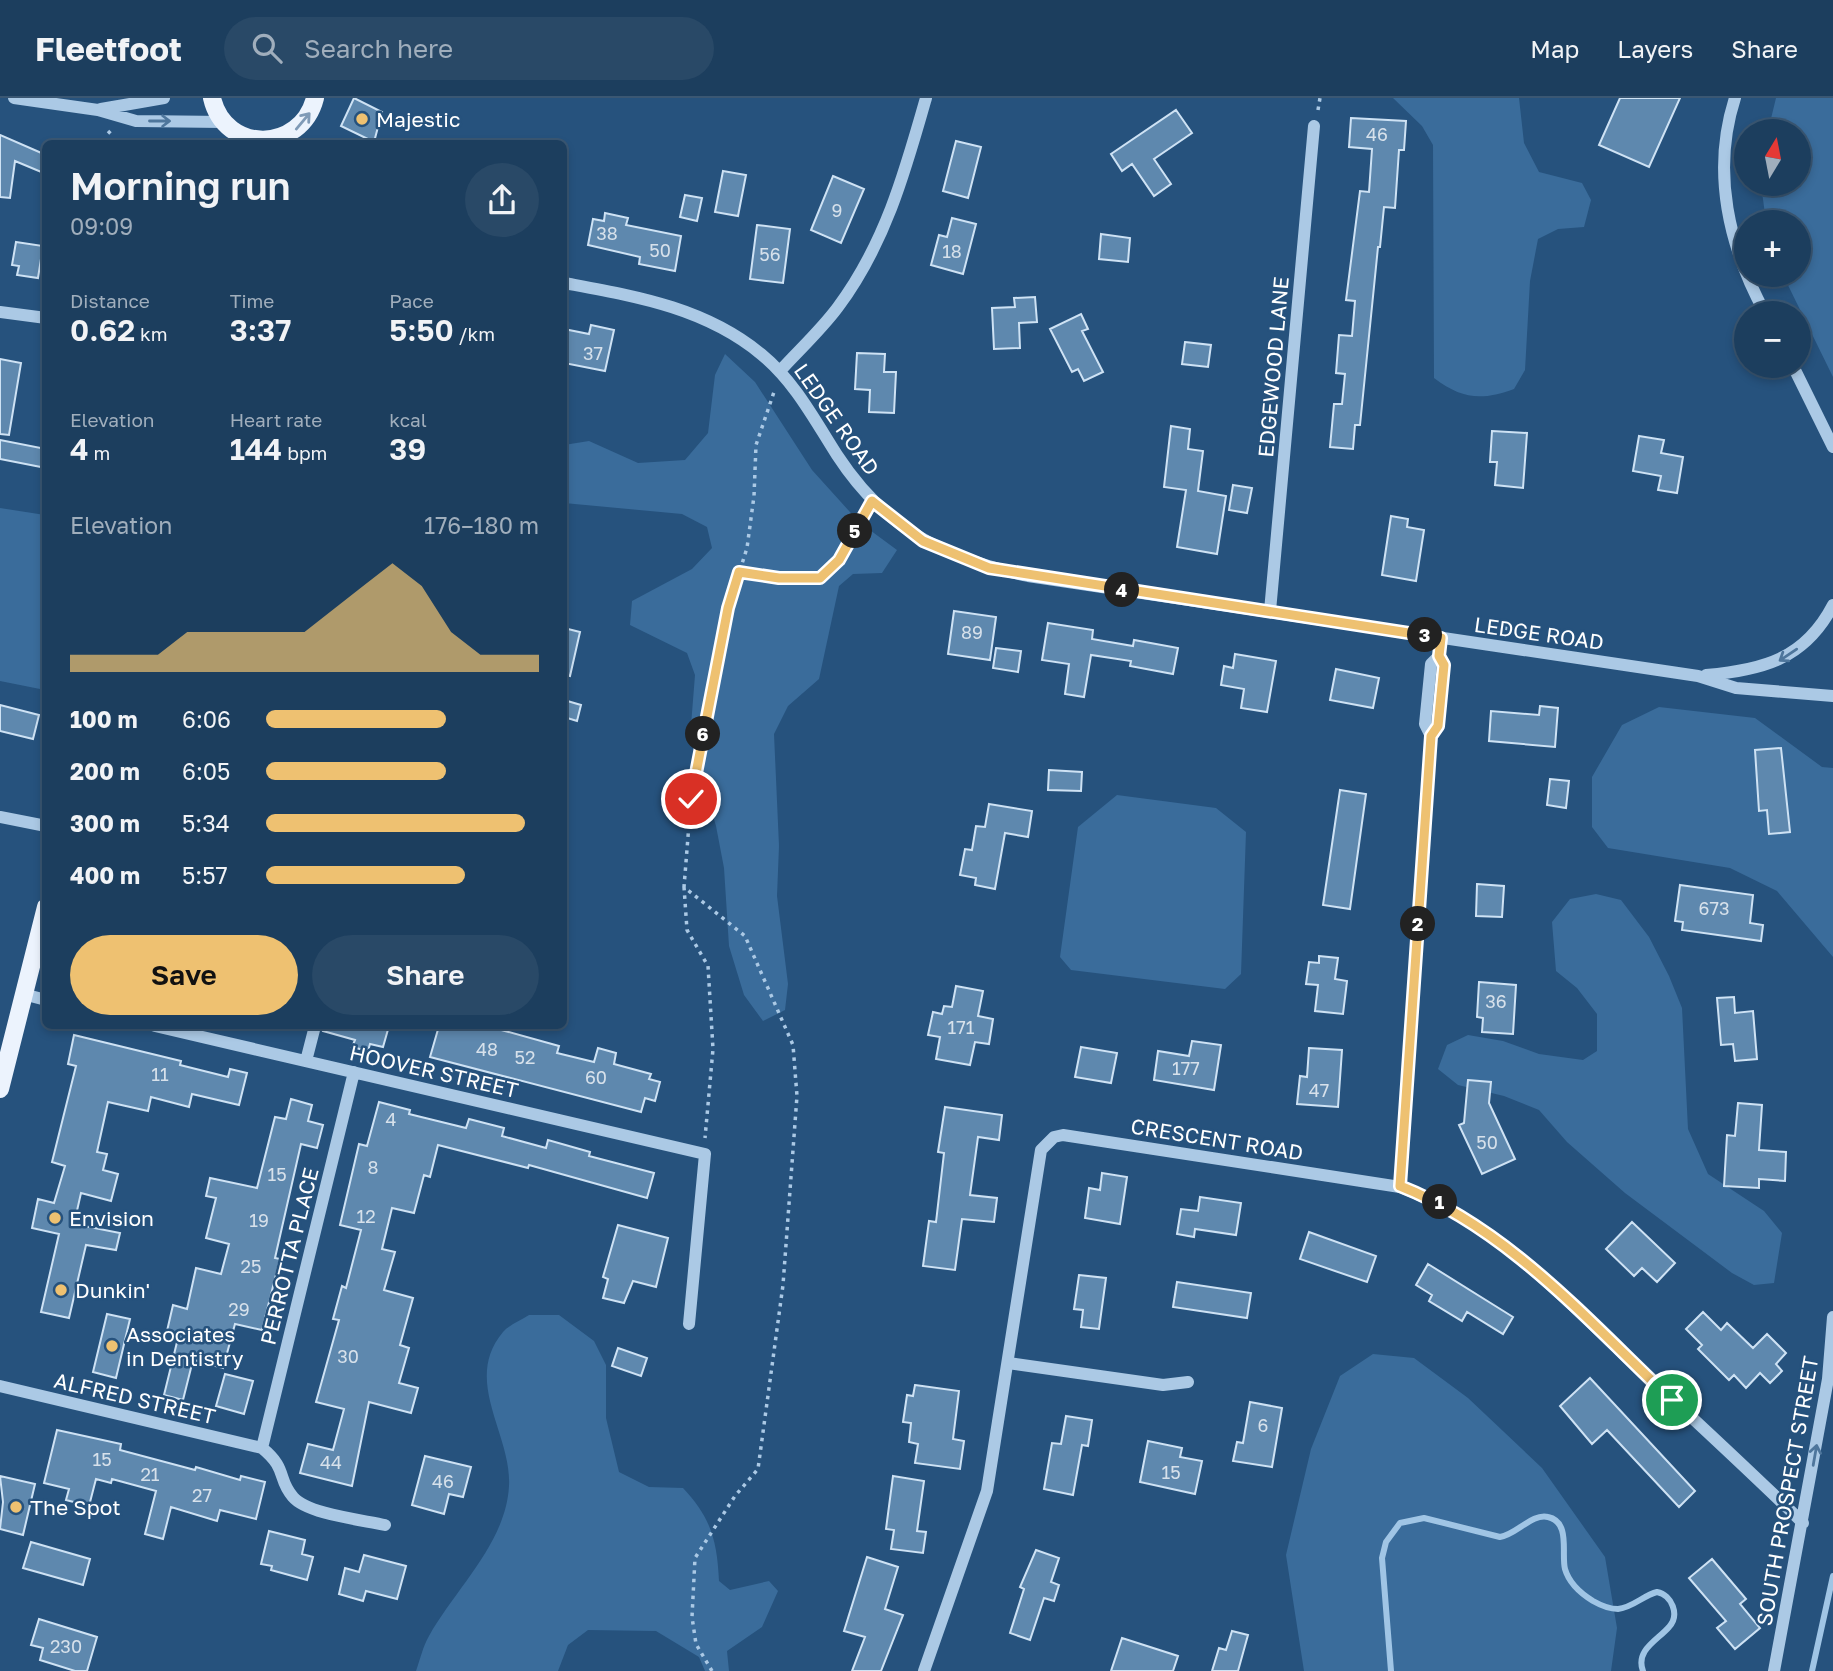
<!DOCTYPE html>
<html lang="en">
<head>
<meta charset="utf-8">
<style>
  body { margin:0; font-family:"Golos Text",sans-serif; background:#294967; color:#f1f3f6; height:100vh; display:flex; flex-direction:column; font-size:26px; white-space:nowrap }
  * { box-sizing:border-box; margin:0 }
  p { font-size:23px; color:#a0aebc }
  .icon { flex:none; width:38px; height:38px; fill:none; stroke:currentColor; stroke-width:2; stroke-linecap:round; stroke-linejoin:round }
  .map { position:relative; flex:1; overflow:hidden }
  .panel { position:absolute; left:42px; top:42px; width:525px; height:889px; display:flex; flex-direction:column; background:#1c3e5e; border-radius:10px; box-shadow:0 4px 10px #0003,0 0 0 2px #3a5773 }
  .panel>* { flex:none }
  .needle { width:46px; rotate:10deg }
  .buttons { position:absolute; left:1734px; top:21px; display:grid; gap:14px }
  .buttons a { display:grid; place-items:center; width:77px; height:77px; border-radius:50%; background:#1c3e5e; box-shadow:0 4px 10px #0003,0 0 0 2px #3a5773; font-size:35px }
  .pin { position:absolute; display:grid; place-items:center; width:60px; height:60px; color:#fff; margin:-30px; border:4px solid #fff; border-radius:50%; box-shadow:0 2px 7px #0007 }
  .km { position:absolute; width:35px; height:35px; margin:-18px; border-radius:50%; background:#222; color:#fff; font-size:19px; line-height:35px; text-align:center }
  .round { display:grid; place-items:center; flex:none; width:74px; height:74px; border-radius:37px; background:#294967 }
  .overview { display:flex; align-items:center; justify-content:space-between; height:119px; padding:0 28px }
  h1 { font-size:38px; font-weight:600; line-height:52px }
  .metrics { display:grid; grid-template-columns:repeat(3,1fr); gap:10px; height:119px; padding:7px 28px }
  .metrics div { display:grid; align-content:center }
  .metrics b { font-size:30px; font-weight:600 }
  .metrics small { font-size:19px; font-weight:400 }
  .metrics p { font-size:19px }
  .chart { height:196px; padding:14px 28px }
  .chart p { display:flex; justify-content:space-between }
  .chart svg { width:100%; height:126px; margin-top:7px; fill:#eec171; opacity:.7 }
  .action { display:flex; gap:14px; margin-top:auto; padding:14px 28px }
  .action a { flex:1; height:80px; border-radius:42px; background:#eec171; color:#111; font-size:28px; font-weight:600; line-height:80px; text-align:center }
  .action a+a { background:#294967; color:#f1f3f6 }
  ul { padding:0 28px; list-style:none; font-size:23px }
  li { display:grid; grid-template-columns:112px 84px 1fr; align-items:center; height:52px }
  li i { height:18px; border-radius:9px; background:#eec171 }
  header { display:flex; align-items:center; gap:42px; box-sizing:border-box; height:98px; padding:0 35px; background:#1c3e5e; border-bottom:2px solid #3a5773 }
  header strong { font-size:33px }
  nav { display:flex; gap:38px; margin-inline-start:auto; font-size:24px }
  .search { width:490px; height:63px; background:#294967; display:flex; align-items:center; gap:18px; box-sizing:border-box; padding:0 24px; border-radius:38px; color:#a0aebc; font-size:26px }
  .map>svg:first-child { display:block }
  .green { fill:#3a6c9b }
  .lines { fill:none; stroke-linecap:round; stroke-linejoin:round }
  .stream { stroke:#a0c5e5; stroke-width:6 }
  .building { fill:#5e88ae; stroke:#cee2f4; stroke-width:2 }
  .path { stroke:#abc9e5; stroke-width:3.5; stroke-dasharray:3.5 5; stroke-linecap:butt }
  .minor { stroke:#abc9e5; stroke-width:12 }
  .major { stroke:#ecf3fd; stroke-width:18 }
  .oneway { stroke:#4e769c }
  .oneway2 { stroke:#7f9ab7 }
  .route-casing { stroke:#fff; stroke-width:14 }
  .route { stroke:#eec171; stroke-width:9 }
  .poi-dot { fill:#eec171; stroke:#26527d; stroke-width:2.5 }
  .labels { text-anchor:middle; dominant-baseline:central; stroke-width:5; stroke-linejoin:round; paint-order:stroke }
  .number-label { font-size:18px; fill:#d7e1eb }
  .poi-label { font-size:21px; fill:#fff; stroke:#26527d; text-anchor:start }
  .street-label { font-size:21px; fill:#fff; stroke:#26527d }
</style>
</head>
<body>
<header>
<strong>Fleetfoot</strong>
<div class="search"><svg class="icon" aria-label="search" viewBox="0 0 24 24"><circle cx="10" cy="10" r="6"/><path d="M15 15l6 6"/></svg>Search here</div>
<nav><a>Map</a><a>Layers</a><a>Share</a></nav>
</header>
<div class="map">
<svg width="1833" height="1573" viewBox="0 0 1833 1573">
  <rect width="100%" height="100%" fill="#26527d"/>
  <path class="green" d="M1393,0H1519L1524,45L1539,74L1582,85L1591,102L1584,129L1558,131L1538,141L1530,183L1525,272L1514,291C1481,303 1462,301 1434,280L1433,47L1422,28Z
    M1776,0H1833V279L1783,177H1799V124H1766L1761,86H1799V33H1768Z
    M725,256L755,284L812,372L859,424L897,452L882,475L853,476L839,488L819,581L788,608L774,636L779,748L777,798L788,886L785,912L763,923L744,897L729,848L724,770L716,728L690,640L695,577L687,555L630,527L632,503L692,471L712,450L707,429L682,416L564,405V347L589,343L638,365L685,362L708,335L715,277Z
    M0,410L45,417V592L0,583Z
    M1659,609L1755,620L1822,669L1833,670V859L1777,793L1730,770L1608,750L1592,729V679L1622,627Z
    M1117,697L1216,710L1246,734L1241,876L1225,891L1071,872L1060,859L1078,729Z
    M1596,796L1621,802L1649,839L1669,878L1682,910L1688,1031L1708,1076L1764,1113L1782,1135L1774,1185L1754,1187L1732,1175L1625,1095L1567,1044L1539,1012L1504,998L1458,987L1438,971L1447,947L1468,937L1503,943L1539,956L1583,962L1597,953V916L1577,890L1556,873L1552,824L1570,801Z
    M529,1217H559L594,1243L606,1267V1320L619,1374L649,1389L683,1390C711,1420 717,1442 719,1483L730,1492L769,1483L778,1493L762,1529L727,1553L729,1573H705L699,1559L656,1533L588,1532L568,1547L558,1573H416C420,1562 423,1548 429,1538C456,1490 506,1445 509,1388C512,1336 462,1283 503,1234C509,1227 521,1222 529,1217Z
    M1373,1256L1414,1260L1468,1300L1542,1370L1605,1459L1617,1530L1611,1573H1304L1286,1457L1311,1351L1340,1278Z"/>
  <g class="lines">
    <path class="stream" d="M1391,1573L1382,1460L1386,1444L1400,1425L1424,1420L1500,1439C1516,1437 1532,1415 1548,1419C1571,1424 1561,1456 1565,1471C1569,1485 1580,1495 1593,1503C1600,1507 1609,1511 1618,1511C1632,1510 1644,1497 1657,1494C1672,1497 1680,1517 1669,1529C1658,1542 1635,1552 1643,1573
      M1812,1573L1833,1478"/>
  </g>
  <path class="building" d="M354,0L382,14L374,44L341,28Z
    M1620,0H1680L1649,69L1599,47Z
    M1176,12L1192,35L1154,61L1171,86L1154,98L1132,66L1122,73L1111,56Z
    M1351,20L1406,23L1404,52H1399L1395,110L1384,109L1380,149H1378L1360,327H1355L1353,351L1330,349L1334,306H1342L1345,276L1336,275L1339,237L1352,238L1355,203L1346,202L1360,93L1369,94L1372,51L1349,49Z
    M0,37L46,57V76L15,63L10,100L0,99Z
    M956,43L981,49L968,100L943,93Z
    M723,73L746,77L738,118L715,114Z
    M833,78L864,91L841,145L811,132Z
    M685,97L702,100L697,123L680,119Z
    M605,115L628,120L626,127L681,138L675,173L639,166L640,159L588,147L593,121L604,123Z
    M952,120L976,126L963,176L931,167L939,137L947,139Z
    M757,127L790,131L783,185L750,181Z
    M1101,136L1130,140L1128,164L1099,161Z
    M16,144L43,148L38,180L17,177L19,168L12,167Z
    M1035,199L1037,224L1019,225L1020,250L994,251L992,210L1015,209L1014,200Z
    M1081,216L1088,231L1082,233L1103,274L1084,283L1078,271L1072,274L1050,231Z
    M591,227L614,232L605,273L564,265V231L589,236Z
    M1185,244L1211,247L1208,269L1182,266Z
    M857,255L885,256L884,274H896L894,315L869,314L870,292L855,291Z
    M0,261L21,265L9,337L0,336Z
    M1171,328L1190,331L1188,351L1203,353L1198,393L1226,398L1217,456L1177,449L1186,392L1164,389Z
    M1492,333L1527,335L1523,390L1495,387L1497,364H1490Z
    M1639,338L1664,342L1661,355L1683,359L1677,395L1658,392L1661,378L1633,373Z
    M0,342L46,351V370L0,361Z
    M1233,387L1252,390L1247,415L1229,412Z
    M1391,418L1408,421L1407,429L1424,432L1416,483L1382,477Z
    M954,513L996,519L990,562L948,556Z
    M1048,525L1093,532L1092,541L1133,548L1134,542L1178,550L1173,576L1130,568L1131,563L1091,557L1084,599L1065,596L1069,566L1042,562Z
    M564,530L580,534L570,578L564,577Z
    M996,550L1021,553L1018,574L993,570Z
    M1235,556L1276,563L1267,614L1241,610L1244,591L1221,587L1224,568L1233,570Z
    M1336,571L1379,580L1373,610L1330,602Z
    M564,602L581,607L577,623L564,619Z
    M0,607L39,617L33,641L0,633Z
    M1540,608L1558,610L1555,649L1489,643L1491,613L1539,617Z
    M1781,650L1790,734L1769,736L1767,712L1759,713L1755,652Z
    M1049,672L1082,674L1081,693L1048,692Z
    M1550,681L1569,683L1566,710L1547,707Z
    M1340,692L1366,696L1350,811L1323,807Z
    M989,706L1032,713L1028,739L1005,735L995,791L975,787L976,780L960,777L965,751L972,752L976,728L985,729Z
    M1477,786L1504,788L1502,819L1476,818Z
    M1680,787L1753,797L1750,825L1763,827L1761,843L1682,832L1683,824L1675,823Z
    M1319,858L1338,860L1335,881L1347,883L1343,916L1315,913L1318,887L1306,886L1309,864L1319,865Z
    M1479,884L1516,887L1513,936L1482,934L1483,920L1477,919Z
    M956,888L983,893L978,918L993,921L989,946L975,944L970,967L936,961L940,939L928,937L933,914L942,916L944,908L952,909Z
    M1734,899L1735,915L1753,913L1757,961L1735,963L1733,946L1721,947L1717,900Z
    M324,928H389L383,949L370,946L368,953L352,949L355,942L323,933Z
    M439,928H487L559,948L557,955L594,964L598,950L616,955L614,966L651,976L649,981L660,984L655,1003L645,1000L641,1014L430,959Z
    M74,937L181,963L180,967L228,979L230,971L247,975L239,1007L192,996L189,1009L151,999L148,1013L108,1004L97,1054L107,1056L103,1072L118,1076L111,1103L81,1095L74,1126L120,1135L116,1152L86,1147L69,1220L41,1214L59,1136L32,1130L38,1101L54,1105L65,1068L52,1064L76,968L68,966Z
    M1192,943L1221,947L1214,992L1154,982L1158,953L1189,958Z
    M1081,949L1117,955L1111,985L1075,979Z
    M1309,950L1342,952L1338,1009L1297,1006L1300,978L1307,979Z
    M1468,982L1491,984L1489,1005L1515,1061L1482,1076L1459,1027L1464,1025Z
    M291,1001L312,1007L308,1023L323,1027L317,1050L301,1046L275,1160L280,1161L262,1232L235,1226L223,1270L193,1262L183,1302L164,1297L179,1236L167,1233L173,1207L187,1211L196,1170L221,1176L229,1146L206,1140L216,1100L206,1098L210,1080L257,1090L275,1019L286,1021Z
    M379,1004L410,1012L409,1016L466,1030L469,1021L504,1030L502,1038L546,1050L548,1042L590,1054L589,1058L654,1075L647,1100L529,1067L528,1070L438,1047L430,1079L424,1077L414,1115L392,1110L382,1151L395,1154L384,1192L413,1200L400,1247L409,1250L399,1285L418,1290L411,1315L369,1304L352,1388L300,1375L308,1346L333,1352L344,1311L316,1304L339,1222L333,1221L342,1188L346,1190L361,1132L340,1127L359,1046L367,1048Z
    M1738,1005L1762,1007L1759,1052L1786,1054L1785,1083L1759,1081V1090L1724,1088L1727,1037L1735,1038Z
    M945,1009L1002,1017L999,1042L978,1039L970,1097L997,1100L994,1124L962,1121L955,1172L923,1168L929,1123L936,1124L944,1055L938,1054Z
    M1102,1075L1127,1079L1120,1126L1085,1120L1089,1090L1100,1092Z
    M1200,1099L1241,1105L1236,1137L1195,1131L1194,1139L1177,1136L1181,1111L1198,1113Z
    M1632,1124L1675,1165L1657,1184L1642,1170L1634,1178L1606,1151Z
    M618,1127L668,1140L656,1189L633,1183L624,1205L603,1200L608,1181L603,1179Z
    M1309,1134L1376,1158L1367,1184L1300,1161Z
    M1428,1166L1513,1219L1503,1236L1467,1214L1462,1223L1429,1203L1432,1197L1416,1187Z
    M1079,1177L1106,1180L1099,1231L1081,1229L1083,1212L1074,1211Z
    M1177,1184L1251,1195L1247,1220L1173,1209Z
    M1703,1214L1721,1232L1727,1225L1753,1250L1767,1236L1786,1255L1776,1266L1782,1273L1770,1285L1760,1275L1746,1290L1734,1277L1729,1282L1698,1251L1702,1247L1686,1231Z
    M107,1216L130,1221L116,1280L93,1274Z
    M618,1250L647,1260L641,1278L612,1268Z
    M225,1276L253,1283L244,1316L216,1308Z
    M1590,1280L1695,1393L1679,1409L1607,1332L1592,1346L1560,1308Z
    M915,1287L959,1293L953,1341L964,1343L960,1371L915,1365L918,1346L909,1344L911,1325L903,1324L907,1297L913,1298Z
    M1250,1304L1282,1310L1272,1369L1233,1363L1237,1344L1243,1345Z
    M1066,1318L1092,1322L1088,1348L1082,1347L1073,1397L1044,1391L1052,1345L1061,1346Z
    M57,1332L121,1346L120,1352L195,1372L196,1369L240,1382L241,1378L265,1384L256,1421L220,1412L217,1423L171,1409L163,1441L145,1436L156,1393L112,1381L111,1385L96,1381L89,1408L66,1402L69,1391L44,1385Z
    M1148,1343L1182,1350L1180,1359L1202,1363L1195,1396L1140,1384Z
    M425,1358L471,1369L463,1399L449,1396L444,1416L412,1407Z
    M0,1378L35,1386L23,1437L0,1431L3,1404Z
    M893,1378L924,1383L917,1433L926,1434L923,1455L891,1451L894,1432L886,1431Z
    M269,1433L305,1442L302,1456L313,1459L307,1482L271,1472L272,1468L261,1466Z
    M31,1444L90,1461L83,1487L23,1470Z
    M1036,1452L1059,1460L1051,1484L1059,1487L1054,1503L1044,1500L1030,1542L1010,1535L1024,1491L1020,1489Z
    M364,1457L406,1468L397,1501L366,1493L363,1503L339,1496L345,1470L359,1474Z
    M867,1459L898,1469L885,1511L903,1517L881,1573H852L865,1539L844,1533Z
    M1712,1461L1746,1501L1740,1506L1760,1530L1735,1551L1717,1530L1726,1523L1689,1480Z
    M39,1521L97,1539L87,1573H75L40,1562L43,1550L31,1547Z
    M1232,1533L1248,1537L1238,1573H1212L1219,1550L1226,1552Z
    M1122,1540L1178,1558L1173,1573H1111Z"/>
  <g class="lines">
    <path class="path" d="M1318,12L1320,0
      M108,33L114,39
      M739,474L779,480H820L839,462L864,417
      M1504,530L1512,531
      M684,789L687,832L708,868L713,951L705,1040
      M712,1573L696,1546L692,1519L695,1460L735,1398L758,1371L783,1187L797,998L793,947L745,838L684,789L691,701L728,510L747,450L754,398L756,347L775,291"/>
    <path class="minor" d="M14,0L98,12L136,23L224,24
      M1735,0C1711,74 1729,149 1765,215
      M101,11L164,0
      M564,185C634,198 704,209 761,256C795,284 814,321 837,357C886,432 944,460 1028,478L1698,578L1736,590L1833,598
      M0,214L46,220
      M1793,268L1833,349
      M780,273C799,252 821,232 838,209C885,146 905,74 926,0
      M1270,513L1314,28
      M1706,577C1763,572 1805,561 1833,507
      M1431,638L1425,626L1431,566L1439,558
      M0,719L46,728
      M23,896L46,902
      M155,928L705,1056L689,1226
      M306,963L315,928
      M1400,1089L1431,638L1438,628L1444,567L1439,558
      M1008,1265L1163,1287L1188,1284
      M0,1288L262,1350C288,1371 277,1381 293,1399C307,1416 363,1422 385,1427
      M262,1350L354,974
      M924,1573L987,1393L1041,1052L1054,1039L1063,1037L1400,1089C1495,1125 1559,1195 1632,1264C1689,1317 1747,1370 1803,1425
      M1774,1573L1828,1281L1833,1219"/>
    <path class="major" d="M212,0C225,56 301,55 315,0
      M0,991L46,809"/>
  </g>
  <defs><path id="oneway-shaft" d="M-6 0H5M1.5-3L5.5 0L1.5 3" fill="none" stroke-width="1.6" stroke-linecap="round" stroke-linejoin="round" transform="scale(1.75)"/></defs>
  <g class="oneway">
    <use href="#oneway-shaft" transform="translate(160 23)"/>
    <use href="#oneway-shaft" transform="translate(1788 557) rotate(146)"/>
    <use href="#oneway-shaft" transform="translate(1815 1357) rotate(-80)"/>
  </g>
  <use class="oneway2" href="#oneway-shaft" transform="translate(303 23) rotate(-50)"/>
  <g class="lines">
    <defs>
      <path id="route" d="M691,701L728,510L739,474L779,480H820L839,462L872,403L923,443L989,470L1441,540L1439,558L1444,567L1438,628L1431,638L1400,1088C1509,1131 1588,1223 1672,1302"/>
    </defs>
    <use href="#route" class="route-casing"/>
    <use href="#route" class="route"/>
  </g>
  <g class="poi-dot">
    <circle cx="362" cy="21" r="7"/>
    <circle cx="55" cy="1120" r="7"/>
    <circle cx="61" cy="1192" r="7"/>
    <circle cx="112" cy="1248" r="7"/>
    <circle cx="16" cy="1409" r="7"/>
  </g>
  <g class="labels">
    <g class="number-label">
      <text x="1377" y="36">46</text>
      <text x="837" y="112">9</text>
      <text x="607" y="135">38</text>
      <text x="660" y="152">50</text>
      <text x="952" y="153">18</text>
      <text x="770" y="156">56</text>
      <text x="593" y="255">37</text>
      <text x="972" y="534">89</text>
      <text x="1714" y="810">673</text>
      <text x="1496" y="903">36</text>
      <text x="961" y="929">171</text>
      <text x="487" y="951">48</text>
      <text x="525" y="959">52</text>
      <text x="1186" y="970">177</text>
      <text x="160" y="976">11</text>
      <text x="596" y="979">60</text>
      <text x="1319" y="992">47</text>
      <text x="391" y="1021">4</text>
      <text x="1487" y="1044">50</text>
      <text x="373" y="1069">8</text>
      <text x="277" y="1076">15</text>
      <text x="366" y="1118">12</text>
      <text x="259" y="1122">19</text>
      <text x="251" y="1168">25</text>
      <text x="239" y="1211">29</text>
      <text x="348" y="1258">30</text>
      <text x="1263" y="1327">6</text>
      <text x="102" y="1361">15</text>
      <text x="331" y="1364">44</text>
      <text x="1171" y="1374">15</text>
      <text x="150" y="1376">21</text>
      <text x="443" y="1383">46</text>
      <text x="202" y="1397">27</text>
      <text x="66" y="1548">230</text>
    </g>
    <g class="poi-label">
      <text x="376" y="21">Majestic</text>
      <text x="69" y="1120">Envision</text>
      <text x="75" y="1192">Dunkin'</text>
      <text x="126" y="1236">Associates<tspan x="126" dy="24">in Dentistry</tspan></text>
      <text x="30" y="1409">The Spot</text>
    </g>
    <g class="street-label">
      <text transform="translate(1273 269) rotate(-85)">EDGEWOOD LANE</text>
      <text transform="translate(837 321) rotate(55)">LEDGE ROAD</text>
      <text transform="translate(1539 535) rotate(8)">LEDGE ROAD</text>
      <text transform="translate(434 973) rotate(13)">HOOVER STREET</text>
      <text transform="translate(1217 1041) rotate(9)">CRESCENT ROAD</text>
      <text transform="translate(289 1158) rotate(-76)">PERROTTA PLACE</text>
      <text transform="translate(135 1300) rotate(13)">ALFRED STREET</text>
      <text transform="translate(1787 1393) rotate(-80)">SOUTH PROSPECT STREET</text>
    </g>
  </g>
</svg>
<div class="buttons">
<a><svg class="needle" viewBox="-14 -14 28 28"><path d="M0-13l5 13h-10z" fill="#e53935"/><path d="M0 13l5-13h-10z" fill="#a0aebc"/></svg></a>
<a>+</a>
<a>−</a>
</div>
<div class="pin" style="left:1672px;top:1302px;background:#1e9e55"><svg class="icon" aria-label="arrive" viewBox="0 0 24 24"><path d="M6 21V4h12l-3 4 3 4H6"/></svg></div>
<div class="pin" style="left:691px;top:701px;background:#d93025"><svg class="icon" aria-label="check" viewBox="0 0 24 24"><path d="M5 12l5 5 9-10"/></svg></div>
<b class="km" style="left:1440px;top:1104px">1</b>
<b class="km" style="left:1418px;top:826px">2</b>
<b class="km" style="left:1425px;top:537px">3</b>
<b class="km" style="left:1122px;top:492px">4</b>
<b class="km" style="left:855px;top:433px">5</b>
<b class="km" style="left:703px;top:636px">6</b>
<section class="panel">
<div class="overview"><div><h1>Morning run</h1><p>09:09</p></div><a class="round"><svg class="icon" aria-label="share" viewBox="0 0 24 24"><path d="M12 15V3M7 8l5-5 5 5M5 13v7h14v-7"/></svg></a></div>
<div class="metrics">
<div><p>Distance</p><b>0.62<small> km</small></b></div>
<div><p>Time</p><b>3:37</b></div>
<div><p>Pace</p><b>5:50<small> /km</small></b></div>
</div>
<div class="metrics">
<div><p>Elevation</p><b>4<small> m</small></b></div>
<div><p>Heart rate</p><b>144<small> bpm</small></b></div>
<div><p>kcal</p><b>39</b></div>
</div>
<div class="chart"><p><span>Elevation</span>176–180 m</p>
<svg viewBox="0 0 160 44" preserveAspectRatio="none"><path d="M0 44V38L10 38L20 38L30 38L40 30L50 30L60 30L70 30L80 30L90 22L100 14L110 6L120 14L130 30L140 38L150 38L160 38V44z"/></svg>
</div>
<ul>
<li><b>100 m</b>6:06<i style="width:66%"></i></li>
<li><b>200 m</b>6:05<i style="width:66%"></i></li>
<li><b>300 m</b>5:34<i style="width:95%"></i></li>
<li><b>400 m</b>5:57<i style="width:73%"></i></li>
</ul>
<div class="action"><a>Save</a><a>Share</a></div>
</section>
</div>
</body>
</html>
